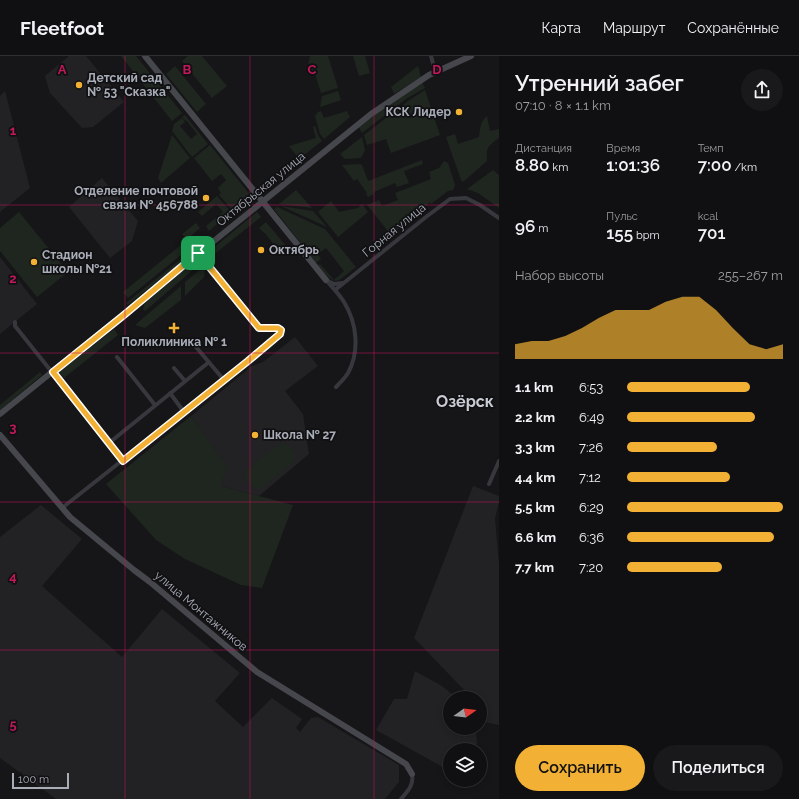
<!DOCTYPE html>
<html lang="ru">
<head>
<meta charset="utf-8">
<style>
  body { margin:0; font-family:Raleway,sans-serif; background:#19191b; color:#f1f3f6; height:100vh; display:flex; flex-direction:column; font-size:15px; white-space:nowrap }
  * { box-sizing:border-box; margin:0 }
  p { font-size:13px; color:#9c9d9f }
  .icon { flex:none; width:22px; height:22px; fill:none; stroke:currentColor; stroke-width:2; stroke-linecap:round; stroke-linejoin:round }
  .map { position:relative; flex:1; overflow:hidden }
  .side { display:flex; flex-direction:column; background:#101012; width:300px }
  .side>* { flex:none }
  .needle { width:26px; rotate:76deg }
  .buttons { position:absolute; left:443px; top:635px; display:grid; gap:8px }
  .buttons a { display:grid; place-items:center; width:44px; height:44px; border-radius:50%; background:#101012; box-shadow:0 2px 6px #0003,0 0 0 1px #303032; font-size:20px }
  .scale { position:absolute; left:12px; bottom:10px; width:57px; box-sizing:border-box; padding-left:4px; border:2px solid #a8adb8; border-top:0; font-size:11px; line-height:14px; white-space:nowrap; color:#a8adb8; -webkit-text-stroke:3px #111113; paint-order:stroke }
  .pin { position:absolute; display:grid; place-items:center; width:34px; height:34px; color:#fff; margin:-17px; border-radius:8px; box-shadow:0 2px 6px #0006 }
  .round { display:grid; place-items:center; flex:none; width:42px; height:42px; border-radius:21px; background:#19191b }
  .head { display:flex; align-items:center; justify-content:space-between; height:68px; padding:0 16px }
  h1 { font-size:22px; font-weight:600; line-height:30px }
  .figures { display:grid; grid-template-columns:repeat(3,1fr); gap:6px; height:68px; padding:4px 16px }
  .figures div { display:grid; align-content:center }
  .figures b { font-size:17px; font-weight:600 }
  .figures small { font-size:11px; font-weight:400 }
  .figures p { font-size:11px }
  .chart { height:112px; padding:8px 16px }
  .chart p { display:flex; justify-content:space-between }
  .chart svg { width:100%; height:72px; margin-top:4px; fill:#f2b134; opacity:.7 }
  .cta { display:flex; gap:8px; margin-top:auto; padding:8px 16px }
  .cta a { flex:1; height:46px; border-radius:24px; background:#f2b134; color:#111; font-size:16px; font-weight:600; line-height:46px; text-align:center }
  .cta a+a { background:#19191b; color:#f1f3f6 }
  ul { padding:0 16px; list-style:none; font-size:13px }
  li { display:grid; grid-template-columns:64px 48px 1fr; align-items:center; height:30px }
  li i { height:10px; border-radius:5px; background:#f2b134 }
  header { display:flex; align-items:center; gap:24px; box-sizing:border-box; height:56px; padding:0 20px; background:#101012; border-bottom:1px solid #303032 }
  header strong { font-size:19px }
  nav { display:flex; gap:22px; margin-inline-start:auto; font-size:14px }
  main { display:flex; flex:1; min-height:0 }
  .map>svg:first-child { display:block }
  .built { fill:#222225 }
  .green { fill:#1e261f }
  .lines { fill:none; stroke-linecap:round; stroke-linejoin:round }
  .street { stroke:#37383d; stroke-width:4 }
  .secondary { stroke:#45474d; stroke-width:6 }
  .route-casing { stroke:#fff; stroke-width:8 }
  .route { stroke:#f2b134; stroke-width:5 }
  .grid { fill:none; stroke:#c2185b; stroke-width:1; stroke-opacity:0.55 }
  .poi-dot { fill:#f2b134; stroke:#111113; stroke-width:1.5 }
  .labels { text-anchor:middle; dominant-baseline:central; stroke-width:3.5; stroke-linejoin:round; paint-order:stroke }
  .poi-label { font-size:12px; font-weight:bold; fill:#a8adb8; stroke:#111113; text-anchor:start }
  .street-label { font-size:12px; fill:#a8adb8; stroke:#111113 }
  .district-label { font-size:16px; font-weight:bold; fill:#c9ccd4; stroke:#111113 }
  .grid-label { font-size:13px; text-anchor:middle; font-weight:bold; fill:#c2185b; stroke:#111113; stroke-width:3.5; stroke-linejoin:round; paint-order:stroke }
</style>
</head>
<body>
<header>
<strong>Fleetfoot</strong>
<nav><a>Карта</a><a>Маршрут</a><a>Сохранённые</a></nav>
</header>
<main>
<div class="map">
<svg width="499" height="743" viewBox="0 0 499 743">
  <rect width="100%" height="100%" fill="#161618"/>
  <path class="built" d="M69,0H86L124,46L93,71L82,72L50,37L45,20Z
    M5,35L30,132L0,156V40Z
    M102,122L138,165L132,185L110,202L69,151Z
    M0,201L37,248L0,278Z
    M295,281L318,310L285,335L303,358L309,398L259,440L221,430L226,410L191,360L252,310L263,306Z
    M473,430L499,440V446L495,463L499,508V669L484,666L480,660V642H470L467,637L414,582Z
    M41,449L82,483L42,530L122,601L162,553L240,617L215,645L243,671L272,642L302,663L296,672L300,676L311,662L318,661L399,709V726L385,743H56L0,702V481Z
    M415,615L442,630L457,642H450V672H476L477,688L473,694H450V715L376,674L394,643H407Z"/>
  <path class="green" d="M121,0H136L182,57L172,65Z
    M188,0H202L227,30L212,42L182,5Z
    M310,0H328L338,32L321,37L314,15L307,14Z
    M353,0H365L370,17L359,20Z
    M175,10L206,48L197,56L166,18Z
    M418,10L421,21L394,38L391,31Z
    M422,26L425,32L406,43L362,77L358,70Z
    M425,34L440,79L391,97L386,83L367,89L364,79L408,45Z
    M338,35L341,44L320,51L322,40Z
    M321,55L324,62L347,55L350,61L324,83L320,78L315,60L318,56Z
    M185,59L208,88L192,101L172,75L174,68L182,62L185,66L180,70L191,83L197,78L187,65H186L182,61Z
    M487,60L490,75L499,73V82C488,90 486,91 487,105L463,126L461,124L446,81L455,78L458,88L479,81C480,73 480,65 487,60Z
    M315,70L318,79L322,85L299,103L289,90L316,82L313,71Z
    M172,79L190,102L161,127L158,122Z
    M362,81L365,94L361,102L345,103L340,98Z
    M210,89L251,140L233,155L219,139L221,137L218,132L226,124L221,118L212,125L194,102Z
    M422,104L423,108L404,115L409,127L397,131L395,127L374,136V138L368,141L366,138L367,137L357,123L354,125L342,109L360,108L362,109L368,125Z
    M444,105L448,107L455,129L453,134L448,135L431,148L430,146L391,179L367,149L379,144L382,150L398,144L395,137L431,123L429,116L439,112Z
    M493,114L499,119V152L478,137L467,133Z
    M296,134L312,152L279,148Z
    M217,140L231,156L209,175L206,170L223,156L216,148L202,160L198,156Z
    M331,145L339,156L358,152L362,148L368,156L338,181L318,156Z
    M281,150L313,155L327,171Z
    M277,151L325,173L356,211C335,228 336,231 318,209L320,208L334,224L344,215L326,192L318,198L321,203L316,207L274,153Z
    M19,156L68,216L37,241L0,195V172Z
    M257,156L261,161L207,204L206,198Z
    M266,166L287,191L280,197L265,177H264L259,172Z
    M196,167L200,172L191,180L196,186L192,190L182,178Z
    M186,185L191,191L128,242L123,236Z
    M186,199L188,201L128,249L126,247Z
    M191,207L193,214L145,255L143,253L146,243Z
    M202,212L205,215L204,221L185,240V226Z
    M181,230V244L145,272L135,269Z
    M114,273L118,279L64,322L59,316Z
    M40,316L42,319L0,354V349Z
    M191,360L227,410L221,430L293,449L262,532L241,529L185,503L156,484L106,428Z
    M281,387L289,389L295,396V405L259,434C250,433 244,424 245,415Z"/>
  <g class="lines">
    <path class="street" d="M431,0L435,15
      M326,224C332,231 339,238 344,246C357,267 360,295 348,317C345,322 340,327 336,331
      M328,225L334,228L343,227
      M335,234L426,161L450,143L466,142L480,149L499,162
      M15,266V270L123,405
      M190,284L224,324
      M117,301L155,349
      M174,312L185,325
      M170,337L184,356
      M109,387L209,306
      M489,428L499,405
      M62,452L248,305L280,278L281,274L278,272H259L198,197
      M401,743C408,735 414,729 412,718"/>
    <path class="secondary" d="M145,0L326,224
      M0,358L371,58L429,19L471,0
      M0,379L70,461L134,514L150,526L257,616L406,708L412,718"/>
  </g>
  <g class="lines">
    <defs>
      <path id="route" d="M198,197L259,272H278L281,274L280,278L248,305L123,405L53,316L124,259Z"/>
    </defs>
    <use href="#route" class="route-casing"/>
    <use href="#route" class="route"/>
  </g>
  <path class="grid" d="M125,0V743M250,0V743M374,0V743M0,149H499M0,297H499M0,446H499M0,594H499"/>
  <g class="poi-dot">
    <circle cx="79" cy="29" r="4"/>
    <circle cx="459" cy="56" r="4"/>
    <circle cx="206" cy="142" r="4"/>
    <circle cx="261" cy="194" r="4"/>
    <circle cx="34" cy="206" r="4"/>
    <path d="M172 266h4v4h4v4h-4v4h-4v-4h-4v-4h4z"/>
    <circle cx="255" cy="379" r="4"/>
  </g>
  <g class="labels">
    <g class="poi-label">
      <text x="87" y="22">Детский сад<tspan x="87" dy="14">№ 53 "Сказка"</tspan></text>
      <text x="451" y="56" text-anchor="end">КСК Лидер</text>
      <text x="198" y="135" text-anchor="end">Отделение почтовой<tspan x="198" dy="14">связи № 456788</tspan></text>
      <text x="269" y="194">Октябрь</text>
      <text x="42" y="199">Стадион<tspan x="42" dy="14">школы №21</tspan></text>
      <text x="174" y="286" text-anchor="middle">Поликлиника № 1</text>
      <text x="263" y="379">Школа № 27</text>
    </g>
    <g class="street-label">
      <text transform="translate(261 133) rotate(-39)">Октябрьская улица</text>
      <text transform="translate(394 174) rotate(-39)">Горная улица</text>
      <text transform="translate(201 555) rotate(40)">улица Монтажников</text>
    </g>
    <g class="district-label">
      <text x="465" y="345">Озёрск</text>
    </g>
  </g>
  <g class="grid-label">
    <text x="62" y="18">A</text>
    <text x="187" y="18">B</text>
    <text x="312" y="18">C</text>
    <text x="437" y="18">D</text>
    <text x="13" y="79">1</text>
    <text x="13" y="227">2</text>
    <text x="13" y="376">3</text>
    <text x="13" y="525">4</text>
    <text x="13" y="673">5</text>
  </g>
</svg>
<div class="buttons">
<a><svg class="needle" viewBox="-14 -14 28 28"><path d="M0-13l5 13h-10z" fill="#e53935"/><path d="M0 13l5-13h-10z" fill="#9c9d9f"/></svg></a>
<a><svg class="icon" aria-label="layers" viewBox="0 0 24 24"><path d="M12 4l9 5-9 5-9-5zM3 14l9 5 9-5"/></svg></a>
</div>
<div class="scale">100 m</div>
<div class="pin" style="left:198px;top:197px;background:#1e9e55"><svg class="icon" aria-label="arrive" viewBox="0 0 24 24"><path d="M6 21V4h12l-3 4 3 4H6"/></svg></div>
</div>
<section class="side">
<div class="head"><div><h1>Утренний забег</h1><p>07:10 · 8 × 1.1 km</p></div><a class="round"><svg class="icon" aria-label="share" viewBox="0 0 24 24"><path d="M12 15V3M7 8l5-5 5 5M5 13v7h14v-7"/></svg></a></div>
<div class="figures">
<div><p>Дистанция</p><b>8.80<small> km</small></b></div>
<div><p>Время</p><b>1:01:36</b></div>
<div><p>Темп</p><b>7:00<small> /km</small></b></div>
</div>
<div class="figures">
<div><b>96<small> m</small></b></div>
<div><p>Пульс</p><b>155<small> bpm</small></b></div>
<div><p>kcal</p><b>701</b></div>
</div>
<div class="chart"><p><span>Набор высоты</span>255–267 m</p>
<svg viewBox="0 0 160 44" preserveAspectRatio="none"><path d="M0 44V35L10 33L20 33L30 30L40 25L50 19L60 14L70 14L80 14L90 9L100 6L110 6L120 14L130 25L140 35L150 38L160 35V44z"/></svg>
</div>
<ul>
<li><b>1.1 km</b>6:53<i style="width:79%"></i></li>
<li><b>2.2 km</b>6:49<i style="width:82%"></i></li>
<li><b>3.3 km</b>7:26<i style="width:58%"></i></li>
<li><b>4.4 km</b>7:12<i style="width:66%"></i></li>
<li><b>5.5 km</b>6:29<i style="width:100%"></i></li>
<li><b>6.6 km</b>6:36<i style="width:94%"></i></li>
<li><b>7.7 km</b>7:20<i style="width:61%"></i></li>
</ul>
<div class="cta"><a>Сохранить</a><a>Поделиться</a></div>
</section>
</main>
</body>
</html>
